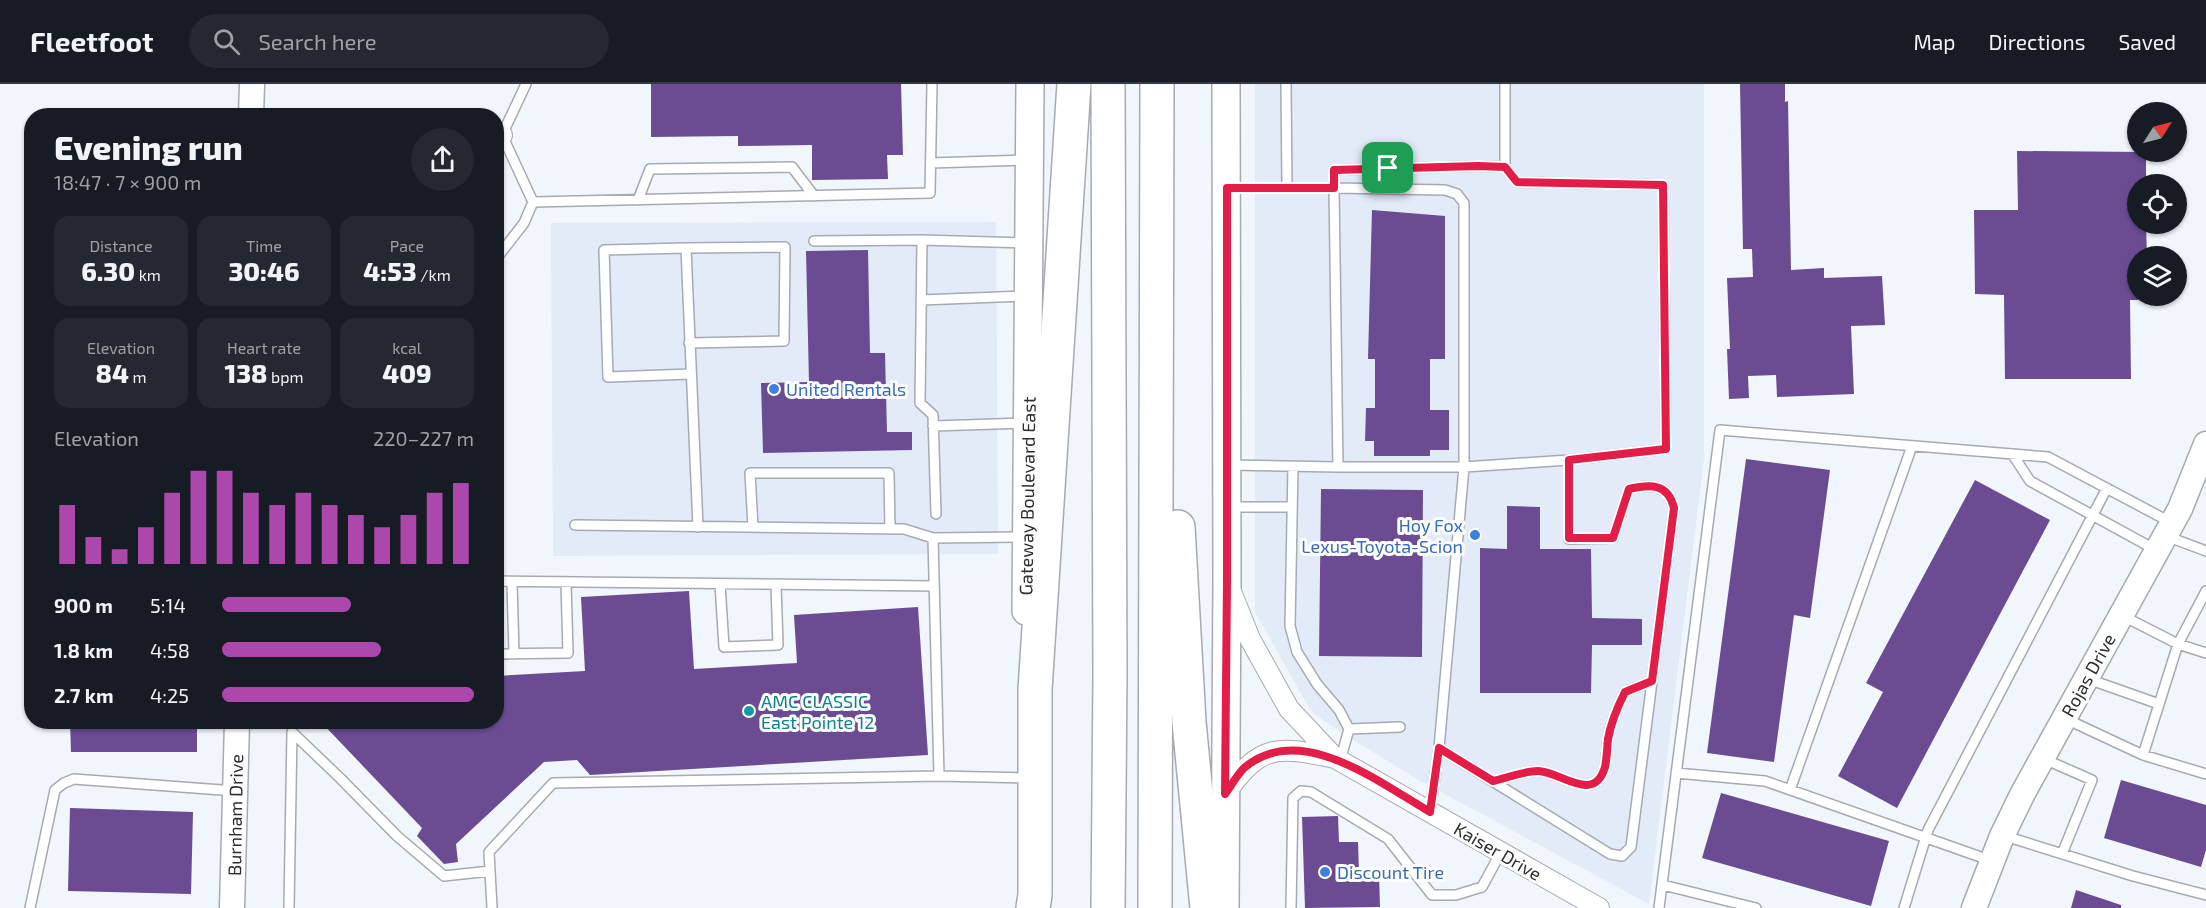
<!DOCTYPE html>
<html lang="en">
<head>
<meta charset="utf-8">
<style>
  body { margin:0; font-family:"Exo 2",sans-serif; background:#242831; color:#f1f3f6; height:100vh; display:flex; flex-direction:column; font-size:22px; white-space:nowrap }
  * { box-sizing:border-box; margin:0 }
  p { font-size:20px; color:#9ea1a6 }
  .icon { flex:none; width:33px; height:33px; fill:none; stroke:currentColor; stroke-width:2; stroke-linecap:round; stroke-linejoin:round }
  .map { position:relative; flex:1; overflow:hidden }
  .side { position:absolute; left:24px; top:24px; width:480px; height:621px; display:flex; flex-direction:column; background:#171b24; border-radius:24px; box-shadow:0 2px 4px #0004 }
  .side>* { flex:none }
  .needle { width:39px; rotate:54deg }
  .fabs { position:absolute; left:2127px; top:18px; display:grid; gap:12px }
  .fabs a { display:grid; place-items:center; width:60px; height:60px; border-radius:50%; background:#171b24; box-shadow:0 2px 4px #0004; font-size:30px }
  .pin { position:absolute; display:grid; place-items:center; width:51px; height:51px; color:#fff; margin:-26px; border-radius:12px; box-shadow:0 3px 9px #0006 }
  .round { display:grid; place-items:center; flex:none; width:63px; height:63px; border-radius:32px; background:#242831 }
  .summary { display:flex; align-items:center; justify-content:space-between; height:102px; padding:0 30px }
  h1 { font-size:33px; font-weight:800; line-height:45px }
  .stats { display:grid; grid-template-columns:repeat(3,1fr); gap:9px; height:102px; padding:6px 30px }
  .stats div { display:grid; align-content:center; border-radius:15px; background:#242831; text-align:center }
  .stats b { font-size:26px; font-weight:800 }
  .stats small { font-size:16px; font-weight:400 }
  .stats p { font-size:16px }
  .chart { height:168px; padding:12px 30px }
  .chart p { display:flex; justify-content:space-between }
  .chart svg { width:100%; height:108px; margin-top:6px; stroke:#ac47ac; stroke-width:6 }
  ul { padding:0 30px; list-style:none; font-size:20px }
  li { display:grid; grid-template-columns:96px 72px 1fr; align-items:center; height:45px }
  li i { height:15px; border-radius:8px; background:#ac47ac }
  header { display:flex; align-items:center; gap:36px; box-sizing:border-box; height:84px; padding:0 30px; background:#171b24; border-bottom:2px solid #363941 }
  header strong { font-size:28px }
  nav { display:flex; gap:33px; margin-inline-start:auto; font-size:21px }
  .search { width:420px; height:54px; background:#242831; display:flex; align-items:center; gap:15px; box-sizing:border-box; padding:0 21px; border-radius:33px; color:#9ea1a6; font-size:22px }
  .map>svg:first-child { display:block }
  .built { fill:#e3ebf9 }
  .building { fill:#6b4c92 }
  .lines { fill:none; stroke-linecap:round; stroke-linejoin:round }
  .service-casing { stroke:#a6aab1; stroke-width:12 }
  .minor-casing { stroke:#a6aab1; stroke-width:22 }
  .tertiary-casing { stroke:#a6aab1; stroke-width:27 }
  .secondary-casing { stroke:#a6aab1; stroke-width:30 }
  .motorway-casing { stroke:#a6aab1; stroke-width:36 }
  .service { stroke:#fff; stroke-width:9 }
  .minor { stroke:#fff; stroke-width:20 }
  .tertiary { stroke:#fff; stroke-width:24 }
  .secondary { stroke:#fff; stroke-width:27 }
  .motorway { stroke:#fff; stroke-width:33 }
  .route-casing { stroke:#fff; stroke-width:12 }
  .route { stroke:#e11d48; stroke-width:8 }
  .shop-dot { fill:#3f7fe0; stroke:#fff; stroke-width:2 }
  .culture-dot { fill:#0f9aa8; stroke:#fff; stroke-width:2 }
  .labels { text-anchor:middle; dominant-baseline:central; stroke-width:6; stroke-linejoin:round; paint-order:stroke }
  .shop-label { font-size:18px; fill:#366cbe; stroke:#fff; text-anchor:start }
  .street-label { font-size:18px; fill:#2c2d30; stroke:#fff }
  .culture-label { font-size:18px; fill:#0d838f; stroke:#fff; text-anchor:start }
</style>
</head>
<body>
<header>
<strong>Fleetfoot</strong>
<div class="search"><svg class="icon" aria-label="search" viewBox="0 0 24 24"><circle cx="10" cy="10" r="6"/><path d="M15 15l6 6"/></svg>Search here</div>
<nav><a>Map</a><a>Directions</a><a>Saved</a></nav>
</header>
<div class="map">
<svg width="2206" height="824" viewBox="0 0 2206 824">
  <rect width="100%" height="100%" fill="#f1f5fc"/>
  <path class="built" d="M1255,0H1704V374L1649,820L1415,694L1334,644L1311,627L1255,528Z
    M996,138L998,470L553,472L551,139Z"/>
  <path class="building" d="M651,0H901L903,71H887L888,95L812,96V61L738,62V52L651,53Z
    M1740,0H1785V18L1788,17L1791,186L1824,184V194L1882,192L1885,241L1851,242L1854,310L1777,313L1776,291L1748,292L1749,314L1729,315L1727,265H1730L1727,194L1753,193L1752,165H1743Z
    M2017,67L2146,68V100H2138V140H2146L2147,172H2138V216H2130L2131,295H2005L2004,211L1975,210L1974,126H2018Z
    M1372,126L1445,132V275H1430V326H1449V366H1430V372H1374V357H1365L1366,324H1375V275H1368Z
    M868,166L870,269H885L887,348H912V366L763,369L761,299L809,298L806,167Z
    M1746,375L1830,386L1810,534L1794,531L1774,678L1707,669Z
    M1975,396L2050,436L1897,724L1838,692L1883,608L1866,599Z
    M1321,405L1423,406L1422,573L1319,572Z
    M1507,422L1540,423V465H1591L1592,534L1642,535V561H1592L1591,609H1480V464L1507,465Z
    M689,507L694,585L797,579L794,531L918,523L928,671L590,691L577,676L544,678L456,760L458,778L444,780L417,752L422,744L321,638H496V592L585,587L581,513Z
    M70,638H197V668H71Z
    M2121,696L2206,721V766L2201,783L2104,754Z
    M1721,709L1889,757L1871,822L1702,774Z
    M70,724L193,728L191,810L68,807Z
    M1338,732L1339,758H1358L1359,789H1379L1380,823L1305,824L1302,733Z
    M2076,806L2121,821V824H2071Z"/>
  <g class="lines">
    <defs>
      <path id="service" d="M526,0L502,51L533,118L930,109L932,0
        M1286,0L1287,104
        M931,79L1027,76
        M1505,83L1517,98L1663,101L1666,365L1569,376V455L1613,454L1629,405C1650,400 1668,399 1674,424L1631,763L1622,772L1610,770L1439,664L1464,383L1569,376
        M1228,104H1334L1338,383L1229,381
        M638,116L650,85L792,83L814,112
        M922,156L1025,159
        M814,157L922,156L920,319L933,331L936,430
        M686,164L785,163L784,257L689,259
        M496,175L524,139L533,118
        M921,216L1027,212
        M691,290L608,293L604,166L686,164L698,443
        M933,342L1025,339
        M2013,371L2030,397L2156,466
        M1293,382L1290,542L1297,568L1317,600L1339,626L1349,645L1400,643
        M1338,383H1464V119L1457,110L1445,106L1334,104V86L1478,82L1505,83V0
        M1229,423H1292
        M575,441L904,445L933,454
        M753,443L750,389H889L890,445
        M2166,452L2206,467
        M496,497L933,502
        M512,498L514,570
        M720,500L724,563L778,561L776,501
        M2121,531L2178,560L2206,569
        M496,570L568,569L566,498
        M2088,595L2159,620
        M2066,635L2143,671L2206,690
        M2143,671L2178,560L2206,507
        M2044,675L2092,696L2062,770
        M1340,677L1349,645
        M1676,689L1765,697L1992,777
        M939,692L933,454L1023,453
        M1493,697C1507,694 1524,687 1538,687C1560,687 1594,721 1605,683C1607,674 1607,664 1608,655C1611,638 1617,624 1625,608L1652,597
        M1790,706L1912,362
        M1430,728L1439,664
        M2005,752L2133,792L2206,811
        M1663,801L1756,824
        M30,824L55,706L64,699L74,695L235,707
        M289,824L292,648L340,694L397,752L444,792L490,787
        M492,824L489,768L553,699L939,692L1024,694
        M1291,824L1293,714L1301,707L1311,708L1388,755L1432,811H1456L1482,803L1501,768
        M1659,824L1720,346L2048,373L2172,439
        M1904,824L1928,746L2107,404"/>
      <path id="minor" d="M496,51H502
        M1230,505L1250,555L1289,625L1335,674L1599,824
        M1225,710C1261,659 1277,662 1335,674"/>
      <path id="tertiary" d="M251,32L252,0
        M232,824L237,638
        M1974,824L2002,752L2023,709L2180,425L2206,360"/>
      <path id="secondary" d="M1026,527L1030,0
        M1225,824L1227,497L1226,0"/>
      <path id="motorway" d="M1108,0L1110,591L1108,824
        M1178,443L1189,638L1207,824
        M1033,824L1035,811V606L1074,0
        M1155,824L1157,0"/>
    </defs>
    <use href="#service" class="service-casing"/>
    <use href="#minor" class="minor-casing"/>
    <use href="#tertiary" class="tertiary-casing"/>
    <use href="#secondary" class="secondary-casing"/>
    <use href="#motorway" class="motorway-casing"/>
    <use href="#service" class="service"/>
    <use href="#minor" class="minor"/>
    <use href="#tertiary" class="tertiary"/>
    <use href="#secondary" class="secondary"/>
    <use href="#motorway" class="motorway"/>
  </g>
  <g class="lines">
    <defs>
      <path id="route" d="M1478,82L1505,83L1517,98L1663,101L1666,365L1569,376V454H1613L1629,405C1650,400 1668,399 1674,424L1652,597L1625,608C1617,624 1611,638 1608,655C1607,664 1607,674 1605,683C1594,721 1560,687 1538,687C1524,687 1507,694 1493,697L1439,664L1430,728C1380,699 1300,636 1244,684C1237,691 1231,702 1225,710L1227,497V104H1334V86Z"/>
    </defs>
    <use href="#route" class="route-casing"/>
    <use href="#route" class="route"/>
  </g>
  <g class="shop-dot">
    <circle cx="774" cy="305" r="6"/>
    <circle cx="1475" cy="451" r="6"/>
    <circle cx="1325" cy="788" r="6"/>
  </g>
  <circle class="culture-dot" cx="749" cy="627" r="6"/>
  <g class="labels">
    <g class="shop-label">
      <text x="786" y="305">United Rentals</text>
      <text x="1463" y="441" text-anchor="end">Hoy Fox<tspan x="1463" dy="21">Lexus-Toyota-Scion</tspan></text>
      <text x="1337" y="788">Discount Tire</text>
    </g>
    <g class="street-label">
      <text transform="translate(1027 412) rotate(-89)">Gateway Boulevard East</text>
      <text transform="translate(2088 591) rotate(-61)">Rojas Drive</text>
      <text transform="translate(235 731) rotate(-89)">Burnham Drive</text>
      <text transform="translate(1498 767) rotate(30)">Kaiser Drive</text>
    </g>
    <g class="culture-label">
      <text x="761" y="617">AMC CLASSIC<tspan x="761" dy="21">East Pointe 12</tspan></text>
    </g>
  </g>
</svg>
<div class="fabs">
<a><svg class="needle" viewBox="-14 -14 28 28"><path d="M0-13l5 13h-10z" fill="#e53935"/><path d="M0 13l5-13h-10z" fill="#9ea1a6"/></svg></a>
<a><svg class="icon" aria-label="locate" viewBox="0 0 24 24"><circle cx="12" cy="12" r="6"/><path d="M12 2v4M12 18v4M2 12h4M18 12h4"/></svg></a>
<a><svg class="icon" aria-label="layers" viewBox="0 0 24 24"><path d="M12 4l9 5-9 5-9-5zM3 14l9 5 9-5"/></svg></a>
</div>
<div class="pin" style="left:1388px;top:84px;background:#1e9e55"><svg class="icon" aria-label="arrive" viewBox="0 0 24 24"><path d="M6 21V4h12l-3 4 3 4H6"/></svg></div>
<section class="side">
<div class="summary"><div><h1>Evening run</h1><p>18:47 · 7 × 900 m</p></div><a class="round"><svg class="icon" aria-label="share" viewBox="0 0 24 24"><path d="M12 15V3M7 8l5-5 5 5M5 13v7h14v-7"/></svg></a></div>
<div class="stats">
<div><p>Distance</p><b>6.30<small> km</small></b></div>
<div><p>Time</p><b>30:46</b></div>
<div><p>Pace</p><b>4:53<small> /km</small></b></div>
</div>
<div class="stats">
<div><p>Elevation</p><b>84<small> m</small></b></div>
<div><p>Heart rate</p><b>138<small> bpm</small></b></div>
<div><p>kcal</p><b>409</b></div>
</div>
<div class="chart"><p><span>Elevation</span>220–227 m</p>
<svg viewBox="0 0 160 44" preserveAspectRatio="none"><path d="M5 44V20M15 44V33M25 44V38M35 44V29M45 44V15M55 44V6M65 44V6M75 44V15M85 44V20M95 44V15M105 44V20M115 44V24M125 44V29M135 44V24M145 44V15M155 44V11"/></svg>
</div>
<ul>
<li><b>900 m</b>5:14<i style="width:51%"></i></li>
<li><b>1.8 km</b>4:58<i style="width:63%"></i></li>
<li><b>2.7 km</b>4:25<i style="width:100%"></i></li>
</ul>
</section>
</div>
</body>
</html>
